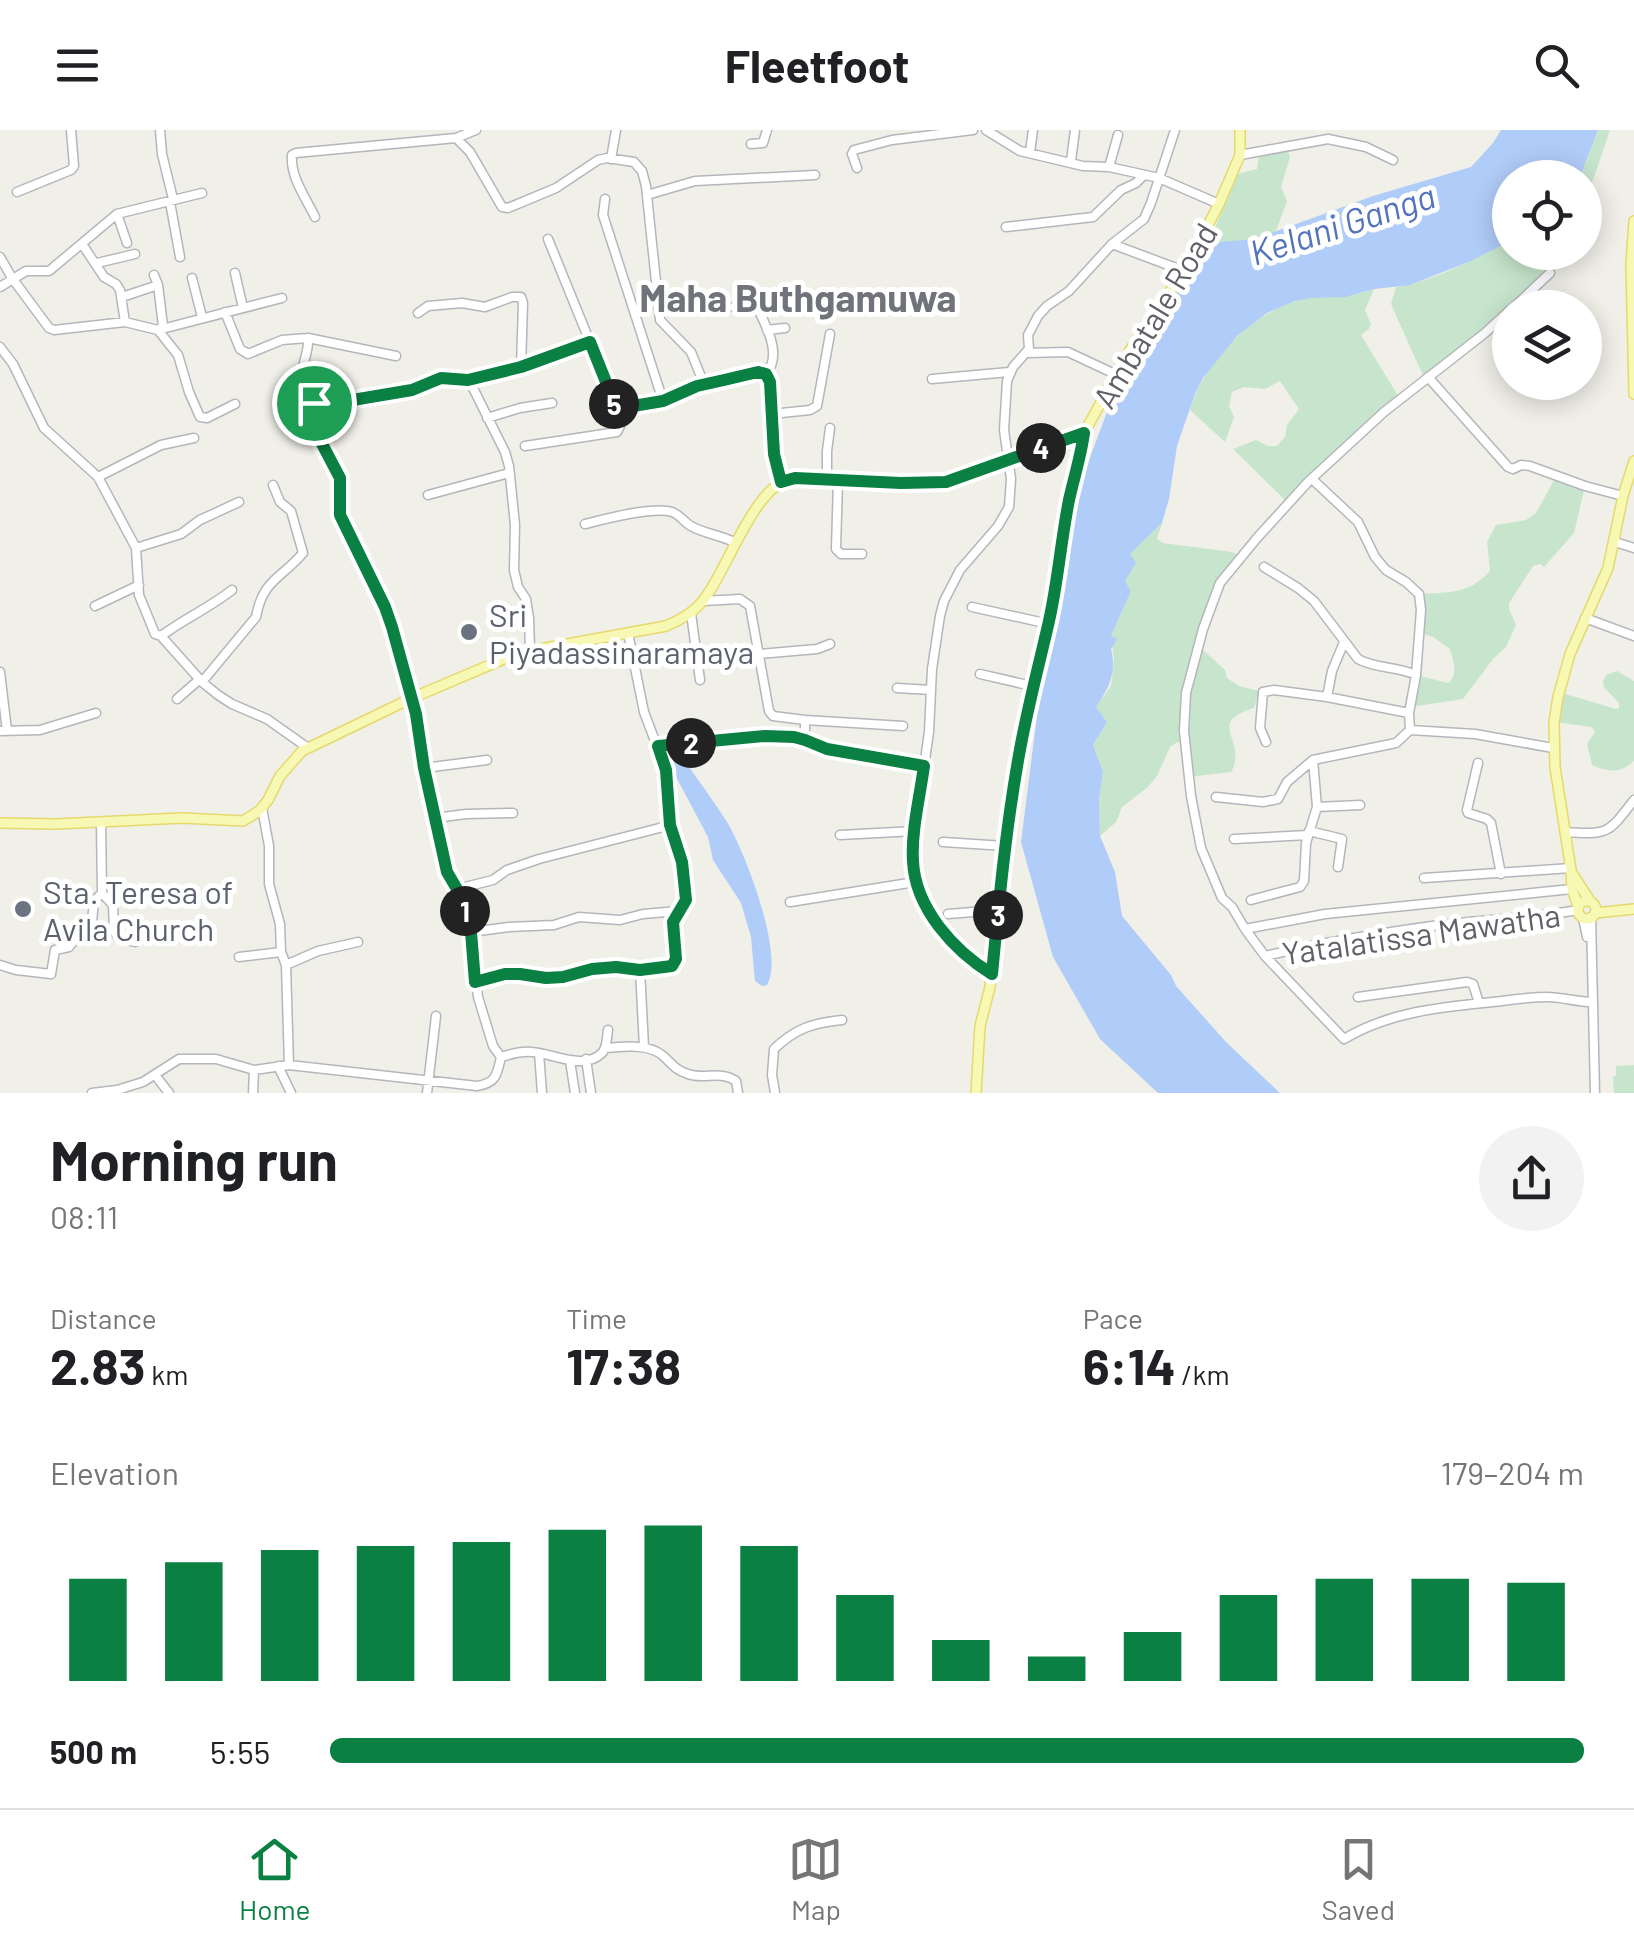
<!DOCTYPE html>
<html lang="en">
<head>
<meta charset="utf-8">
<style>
  body { margin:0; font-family:Barlow,sans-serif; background:#f2f2f2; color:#202124; height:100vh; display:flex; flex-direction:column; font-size:38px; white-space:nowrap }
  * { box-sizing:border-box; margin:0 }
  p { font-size:32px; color:#757577 }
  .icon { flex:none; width:55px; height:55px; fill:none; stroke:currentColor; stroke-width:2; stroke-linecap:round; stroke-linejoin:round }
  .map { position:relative; height:963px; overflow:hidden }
  .drawer { display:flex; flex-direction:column; background:#fff; flex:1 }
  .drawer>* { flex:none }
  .tools { position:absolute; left:1492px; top:30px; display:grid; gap:20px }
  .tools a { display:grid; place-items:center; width:110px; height:110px; border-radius:50%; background:#fff; box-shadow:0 5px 25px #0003; font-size:50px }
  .pin { position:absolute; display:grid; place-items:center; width:85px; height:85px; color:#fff; margin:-42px; border:5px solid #fff; border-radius:50%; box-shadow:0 2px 10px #0007 }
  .km { position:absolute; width:50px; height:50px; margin:-25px; border-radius:50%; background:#222; color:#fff; font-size:28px; line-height:50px; text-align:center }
  .round { display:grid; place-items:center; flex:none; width:105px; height:105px; border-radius:52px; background:#f2f2f2 }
  .overview { display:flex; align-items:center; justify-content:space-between; height:170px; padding:0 50px }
  h1 { font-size:55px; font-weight:700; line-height:75px }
  .stats { display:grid; grid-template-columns:repeat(3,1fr); gap:15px; height:170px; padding:10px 50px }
  .stats div { display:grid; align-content:center }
  .stats b { font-size:50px; font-weight:700 }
  .stats small { font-size:28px; font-weight:400 }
  .stats p { font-size:28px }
  .chart { height:280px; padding:20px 50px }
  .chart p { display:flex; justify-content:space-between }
  .chart svg { width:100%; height:180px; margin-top:10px; stroke:#0b8043; stroke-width:6 }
  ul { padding:0 50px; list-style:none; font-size:32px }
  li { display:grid; grid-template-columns:160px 120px 1fr; align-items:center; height:75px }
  li i { height:25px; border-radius:12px; background:#0b8043 }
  header { display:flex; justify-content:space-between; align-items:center; height:130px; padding:0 50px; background:#fff; font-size:45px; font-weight:700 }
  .tab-bar { display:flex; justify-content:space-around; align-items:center; height:140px; border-top:2px solid #e0e0e0; background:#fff; font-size:28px; color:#757577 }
  .tab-bar a { display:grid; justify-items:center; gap:5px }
  .tab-bar .active { color:#0b8043 }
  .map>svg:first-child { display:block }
  .green { fill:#c7e5cc }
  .water { fill:#b0ccf8 }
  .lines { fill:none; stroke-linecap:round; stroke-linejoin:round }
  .minor-casing { stroke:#b5b6bb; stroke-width:11 }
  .major-casing { stroke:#e6d96b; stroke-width:12 }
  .minor { stroke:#fff; stroke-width:8 }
  .major { stroke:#f8f8b5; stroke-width:9 }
  .route-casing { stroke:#fff; stroke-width:20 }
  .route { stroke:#0b8043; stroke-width:12 }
  .worship-dot { fill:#6b7280; stroke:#fff; stroke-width:4 }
  .labels { text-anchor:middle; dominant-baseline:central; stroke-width:10; stroke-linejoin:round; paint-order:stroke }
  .street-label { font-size:32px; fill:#5f6167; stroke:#fff }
  .worship-label { font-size:32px; fill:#5b616d; stroke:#fff; text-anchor:start }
  .water-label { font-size:35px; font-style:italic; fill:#5374bb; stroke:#fff }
  .quarter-label { font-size:38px; font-weight:bold; fill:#707379; stroke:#fff }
</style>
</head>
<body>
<header><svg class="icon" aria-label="menu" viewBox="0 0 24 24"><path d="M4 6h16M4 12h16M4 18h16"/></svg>Fleetfoot<svg class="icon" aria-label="search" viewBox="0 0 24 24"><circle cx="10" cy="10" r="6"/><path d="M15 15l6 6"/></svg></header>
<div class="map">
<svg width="1634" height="963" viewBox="0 0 1634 963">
  <rect width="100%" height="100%" fill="#f0efe8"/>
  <path class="green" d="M1598,0H1610L1585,73V48H1580Z
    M1287,19L1290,27L1281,57L1287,71L1276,101L1256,111L1222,114L1202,128L1238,44L1257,39L1259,24Z
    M1510,111V122L1561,123L1550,143L1425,250L1391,174L1396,157C1435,151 1474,129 1510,111Z
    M1374,159L1365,180L1371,194L1369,199L1361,205L1400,269L1288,373L1233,319L1256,310L1268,316H1277L1285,307L1287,295L1299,279L1280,251L1265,259L1244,257L1232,262L1229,276L1234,287L1225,312L1190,280C1204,231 1254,180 1304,169C1329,164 1346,169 1374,159Z
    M1557,345L1585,356L1574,403L1544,437L1540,434L1533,436L1509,473V479L1516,495L1506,517L1493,529L1463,569L1411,577L1416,545L1448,553C1459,544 1453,531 1450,519L1433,507L1420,503L1419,464C1449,462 1468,465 1490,441L1487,412L1496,395L1526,390L1536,383Z
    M1162,393L1157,409L1163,413L1232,422L1242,427L1220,453L1199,516L1225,540L1227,548L1239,556L1259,561L1254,578C1204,593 1249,611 1231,642L1188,647L1185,613L1177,612L1170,617L1157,646L1148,657L1122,677L1116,692L1100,706L1099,670L1103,642L1093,615L1107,592L1096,577L1111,556L1114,530L1111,506L1131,461L1125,451L1129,424Z
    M1617,541L1634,551V631C1621,644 1608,642 1592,635L1587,614L1595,602L1592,597L1554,592L1559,562L1616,579L1619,578V573L1604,557L1603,551L1606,545Z
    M1634,935V963H1614L1613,947L1616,946V936Z"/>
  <path class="water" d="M1501,0H1598L1580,47L1510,48V111L1471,131L1410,155L1374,159L1345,167L1311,168L1295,171L1267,183L1237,206L1203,248L1195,264L1177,316L1169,369L1162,393L1130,424L1136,433L1125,451L1131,461L1111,506L1117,509L1111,519C1117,542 1109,558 1096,577L1107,592L1093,615L1103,642L1099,670L1100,706L1115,742L1122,786L1171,845L1176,856L1226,912L1280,963H1158L1100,909L1053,827L1021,712L1039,570L1055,509L1074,370L1116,258L1137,231L1173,164L1191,138L1220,112L1255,109L1373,66L1471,37L1493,13Z
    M678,621C694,645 712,668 727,692C745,722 785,825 767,855L762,856L755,851L751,807L741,773L713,730L708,707L673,641L670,628L671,623Z"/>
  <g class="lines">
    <defs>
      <path id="minor" d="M160,0L162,24L173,69
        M986,0L1020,21L1083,36L1109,37L1159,48L1219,74
        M456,8L476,0
        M751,14L763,13L767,0
        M1030,22L1033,0
        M1240,25L1328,9L1366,17L1393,30
        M611,29L616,0
        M1071,31L1075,0
        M1109,37L1118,5
        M857,38L852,24L854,20L892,10L973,0
        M17,62L71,40L74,36L71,0
        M647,65L695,51L815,45
        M605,69L603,85L663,271
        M170,72L180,127
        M117,84L127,113
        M315,87C306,68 290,47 292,25L296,23L456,8L470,22L502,77L508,78L556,58L598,30L607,28L634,32L642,41L646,56L660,190L691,222L704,254
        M1006,97L1093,87L1121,60L1136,53L1144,45
        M548,109L616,276L621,278L663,271L697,256L763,242L770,252L774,324L781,352
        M82,114L104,147L116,154L120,160L125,192
        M1112,114L1184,141
        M0,127L12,148L49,198L54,200L125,192L158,200L282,168
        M97,133L135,124
        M235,143L243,178
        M154,145L158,155L163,196L158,200L178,225L189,262L200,287L207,288L235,274
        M192,148L202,187
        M0,157L26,141H49L117,84L202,63
        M122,167L158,155
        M755,172C763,191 779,216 771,236L758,242
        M734,177L777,167
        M1513,178L1550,143
        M1510,180L1485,203L1384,282L1308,352L1257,408L1220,453L1203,499L1186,563L1184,601L1191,666L1201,718L1222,768L1232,777L1245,799L1265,826L1344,909C1389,882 1441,877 1493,872C1510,870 1529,867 1547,867C1562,867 1577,872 1592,872
        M225,182L240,219L248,224L282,210L308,208L396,226
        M418,183L428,176L462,173L485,177L512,167H521L523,173L521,237
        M767,200L785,198
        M308,208C309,218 306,223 304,233C301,247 307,261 314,273L323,275L412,260L441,247L469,250L505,322L509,336L515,395L514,440L518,457L526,469L529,488L530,520
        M0,217L13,234L44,298L98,347L136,418L139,465L155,504L161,506L202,552L218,565L232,574L267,589L308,618
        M1026,223L1068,222L1117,245
        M1428,247L1508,337L1513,339L1521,335L1530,336L1585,356L1623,366
        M932,249L1009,242
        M469,250L521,237L590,212
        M772,284L810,280L817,276L830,204
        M487,288L520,278L552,273
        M525,316L617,302L620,296L618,277
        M98,347L161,315L194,308
        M1312,349L1358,392L1375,427L1386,440L1406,452L1419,464L1421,480L1416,545
        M827,351V321L830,298
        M838,351L836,419L841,424H862
        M428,365L509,343
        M585,394C605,389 653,376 672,382C679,384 684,392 691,396C705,404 721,405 736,413
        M1615,412L1634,418
        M136,418L181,404L200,390L239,372
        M1264,437L1298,458L1314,471L1358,529C1376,539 1397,536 1416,545L1409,583L1410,600
        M703,471L740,469L750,476L769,581L773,586L805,590V609
        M95,476L139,455
        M972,477L1049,494
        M691,483L700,550
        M1585,488L1634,506
        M161,506C184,489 209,478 232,460
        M760,524L817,519L830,514
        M0,542L7,601
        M980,544L1032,556
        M202,552L256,487C263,449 281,449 303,423L291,381L280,372L273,355
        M897,558L931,560
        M1327,567L1409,583
        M177,569L200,549
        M805,590L903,596
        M0,601L40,600L96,583
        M1266,612L1260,598L1263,562L1274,560L1327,567L1332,541L1344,512
        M658,615L765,607H794L805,609L827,619L924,636
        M1478,633L1467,680L1468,683L1487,689L1491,693L1501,744
        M424,638L487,630
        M1216,667L1263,672L1278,669L1287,652L1313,630
        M1317,677L1360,675
        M435,688L466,684L513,683
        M1309,701L1342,709L1338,737
        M1565,702C1608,705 1608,704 1634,670
        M840,705L915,701
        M1234,709L1308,705
        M943,712L1005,716
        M1424,748L1571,738
        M457,759L493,750L507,740L539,729L671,695
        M102,763L113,775L114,801L119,808L135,812
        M1251,770L1300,757L1304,751L1306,713L1317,677L1313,630L1396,613L1410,600L1475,604L1553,618
        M790,772L915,752
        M948,784L998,780
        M1591,787L1595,963
        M1583,788L1587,807
        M1245,799L1325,784L1572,759
        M471,802L509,797L554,795L579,787L620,790L643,784L678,781
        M1265,826C1325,812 1386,802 1447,794C1491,789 1535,788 1578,780
        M239,827L281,822
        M0,835L16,840L51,844L55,820L69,817L78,805L91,802L94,771L102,763L101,692
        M286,835L318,821L358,812
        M640,840L644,917
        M992,844L960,821L931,784L915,752L913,714L929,602L932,539L940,486L944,471L960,440L998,396L1009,377L1011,349L1004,300L1007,251L1013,237L1029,219L1028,205L1038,186L1047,176L1069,161L1112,114L1144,89L1151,73L1175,0
        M475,853L505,844H520L546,848L563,847L592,839L616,837L640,840L672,836L675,833L673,792L687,769L682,732L671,695L666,640L644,582L628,503
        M1358,867L1467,852L1473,854L1479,873
        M605,918C623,917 647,913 662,925C672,933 673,939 688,944C704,950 720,940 736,951L738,963
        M539,923L542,963
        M501,927C511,924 521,921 532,922C552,923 584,941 602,923C607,918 607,907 608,900
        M586,929L591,963
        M570,931L575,963
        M289,935L477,956C496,953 497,945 501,927L493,916L478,867L471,802L457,759L447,742L424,638L416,584L392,497L385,477L341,385V348L321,310L314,273
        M278,936L291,963
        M155,945L169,963
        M92,963L117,960L143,952L179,929H216L254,940L289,935L286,835L281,822L280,794L269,754V716L262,678
        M253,963L254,940
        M427,963L436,886
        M775,963L772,945L774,919C796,898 813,893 842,890"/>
      <path id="major" d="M1634,91L1631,135L1634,264
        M0,693L56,694L182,688L243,691L259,681L268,670L280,646L302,621L412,568L518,523L666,496C678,491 690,485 699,475C726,448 753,351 795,348L901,353L946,351L1084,303
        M1572,743L1590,771
        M1578 780a9 9 0 1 1 18 0a9 9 0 1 1-18 0Z
        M1578,776L1572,759L1571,740L1555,637L1554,592L1558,567L1570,524L1608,438L1623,366L1634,331
        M1595,783L1634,779
        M976,963L980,896L990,857L1008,688L1019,623L1032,556L1049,494L1061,430L1069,370L1079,336L1084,303L1130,220L1184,141L1219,74L1240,25V0"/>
    </defs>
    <use href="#minor" class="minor-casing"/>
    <use href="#major" class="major-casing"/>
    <use href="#minor" class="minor"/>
    <use href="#major" class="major"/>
  </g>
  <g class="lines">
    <defs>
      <path id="route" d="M590,212L614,272L621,278L663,271L697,256L724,250L758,242L766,244L770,252L774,324L781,352L795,348L901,353L946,352L1084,303C1081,326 1074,347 1069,370C1061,410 1058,451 1049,491C1039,535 1027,579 1019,625C1006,697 999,771 992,844C954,821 915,778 913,731C911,702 920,666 924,636L827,619L805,610L794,607L765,606L658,616L666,640L670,695L682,732L686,770L673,792L676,829L672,836L640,840L616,837L592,839L563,847L546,848L520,844H505L475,852L471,802L457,759L447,742L424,638L416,584L392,497L385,477L340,385V348L320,310L314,273L323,275L412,260L441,248L468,250L521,237Z"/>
    </defs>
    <use href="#route" class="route-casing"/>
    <use href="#route" class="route"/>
  </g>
  <g class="worship-dot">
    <circle cx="469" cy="502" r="10"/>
    <circle cx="23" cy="779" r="10"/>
  </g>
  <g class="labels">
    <g class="street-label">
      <text transform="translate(1154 185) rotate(-59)">Ambatale Road</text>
      <text transform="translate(1421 803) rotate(-8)">Yatalatissa Mawatha</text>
    </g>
    <g class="worship-label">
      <text x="489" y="484">Sri<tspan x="489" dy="37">Piyadassinaramaya</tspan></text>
      <text x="43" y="761">Sta. Teresa of<tspan x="43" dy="37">Avila Church</tspan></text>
    </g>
    <g class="water-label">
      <text transform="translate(1342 93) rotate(-18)">Kelani Ganga</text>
    </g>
    <g class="quarter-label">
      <text x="798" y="167">Maha Buthgamuwa</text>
    </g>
  </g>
</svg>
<div class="tools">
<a><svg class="icon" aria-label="locate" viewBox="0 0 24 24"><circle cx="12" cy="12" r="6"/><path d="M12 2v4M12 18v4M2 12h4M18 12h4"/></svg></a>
<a><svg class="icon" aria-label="layers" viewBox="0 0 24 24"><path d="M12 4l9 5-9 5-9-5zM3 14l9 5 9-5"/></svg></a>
</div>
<div class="pin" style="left:314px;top:273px;background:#1e9e55"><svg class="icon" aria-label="arrive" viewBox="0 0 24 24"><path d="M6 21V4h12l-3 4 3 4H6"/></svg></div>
<b class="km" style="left:465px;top:781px">1</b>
<b class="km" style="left:691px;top:613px">2</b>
<b class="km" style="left:998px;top:785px">3</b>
<b class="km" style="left:1041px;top:318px">4</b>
<b class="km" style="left:614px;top:274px">5</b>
</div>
<section class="drawer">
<div class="overview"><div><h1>Morning run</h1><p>08:11</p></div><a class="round"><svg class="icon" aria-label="share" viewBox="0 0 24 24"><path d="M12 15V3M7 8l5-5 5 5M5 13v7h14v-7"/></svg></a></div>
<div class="stats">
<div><p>Distance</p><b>2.83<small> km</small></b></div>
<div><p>Time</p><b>17:38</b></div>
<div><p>Pace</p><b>6:14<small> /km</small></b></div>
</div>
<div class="chart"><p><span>Elevation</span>179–204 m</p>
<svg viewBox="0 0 160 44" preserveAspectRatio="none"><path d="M5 44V19M15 44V15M25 44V12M35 44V11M45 44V10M55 44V7M65 44V6M75 44V11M85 44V23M95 44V34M105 44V38M115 44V32M125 44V23M135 44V19M145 44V19M155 44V20"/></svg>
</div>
<ul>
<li><b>500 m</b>5:55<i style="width:100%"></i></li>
</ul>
</section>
<nav class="tab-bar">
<a class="active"><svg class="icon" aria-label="home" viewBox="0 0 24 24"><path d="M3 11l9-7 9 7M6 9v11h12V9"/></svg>Home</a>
<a><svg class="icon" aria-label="map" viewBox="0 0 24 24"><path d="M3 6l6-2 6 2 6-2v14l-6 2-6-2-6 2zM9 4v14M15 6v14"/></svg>Map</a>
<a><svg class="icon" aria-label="saved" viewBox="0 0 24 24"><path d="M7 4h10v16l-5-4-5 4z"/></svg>Saved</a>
</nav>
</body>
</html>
